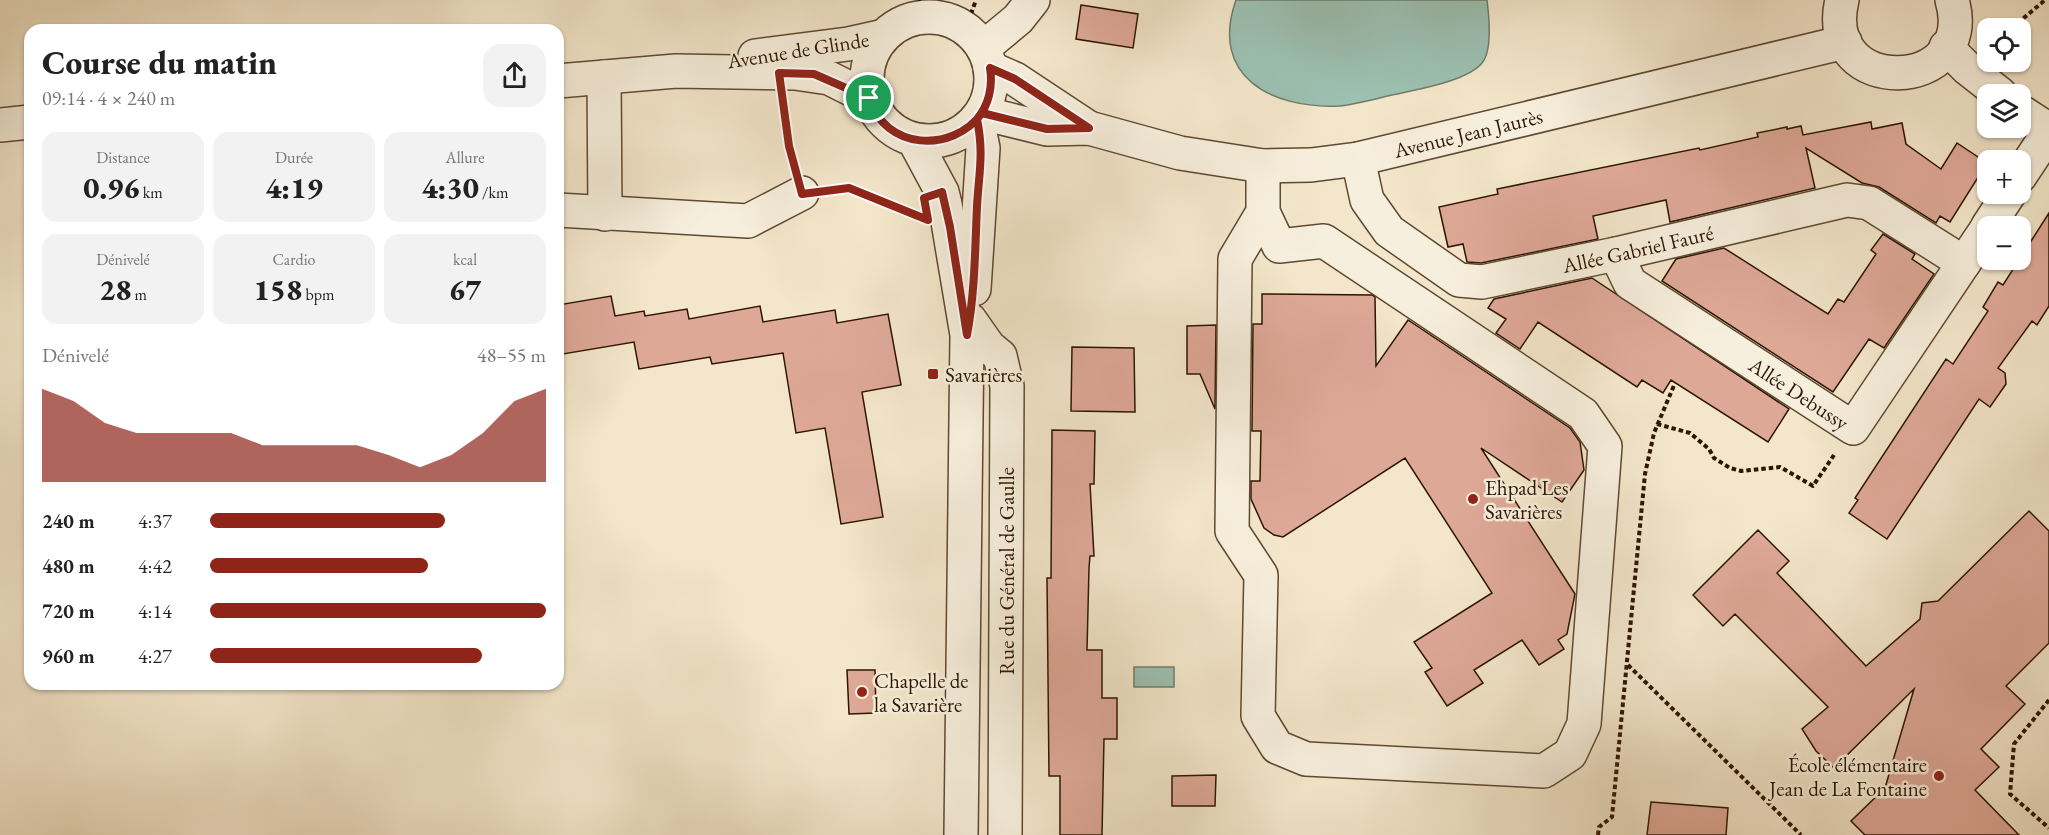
<!DOCTYPE html>
<html lang="fr">
<head>
<meta charset="utf-8">
<style>
  body { margin:0; font-family:"EB Garamond",serif; background:#f2f2f2; color:#222; height:100vh; display:flex; flex-direction:column; font-size:22px; white-space:nowrap }
  * { box-sizing:border-box; margin:0 }
  p { font-size:20px; color:#767676 }
  .icon { flex:none; width:33px; height:33px; fill:none; stroke:currentColor; stroke-width:2; stroke-linecap:round; stroke-linejoin:round }
  .map { position:relative; flex:1; overflow:hidden }
  .side { position:absolute; left:24px; top:24px; width:540px; height:666px; display:flex; flex-direction:column; background:#fff; border-radius:18px; box-shadow:0 2px 4px #0004 }
  .side>* { flex:none }
  .tools { position:absolute; left:1977px; top:18px; display:grid; gap:12px }
  .tools a { display:grid; place-items:center; width:54px; height:54px; border-radius:12px; background:#fff; box-shadow:0 2px 4px #0004; font-size:30px }
  .pin { position:absolute; display:grid; place-items:center; width:51px; height:51px; color:#fff; margin:-26px; border:3px solid #fff; border-radius:50%; box-shadow:0 2px 6px #0007 }
  .round { display:grid; place-items:center; flex:none; width:63px; height:63px; border-radius:18px; background:#f2f2f2 }
  .headline { display:flex; align-items:center; justify-content:space-between; height:102px; padding:0 18px }
  h1 { font-size:33px; font-weight:800; line-height:45px }
  .figures { display:grid; grid-template-columns:repeat(3,1fr); gap:9px; height:102px; padding:6px 18px }
  .figures div { display:grid; align-content:center; border-radius:15px; background:#f2f2f2; text-align:center }
  .figures b { font-size:30px; font-weight:800 }
  .figures small { font-size:16px; font-weight:400 }
  .figures p { font-size:16px }
  .chart { height:168px; padding:12px 18px }
  .chart p { display:flex; justify-content:space-between }
  .chart svg { width:100%; height:108px; margin-top:6px; fill:#8f2418; opacity:.7 }
  ul { padding:0 18px; list-style:none; font-size:20px }
  li { display:grid; grid-template-columns:96px 72px 1fr; align-items:center; height:45px }
  li i { height:15px; border-radius:8px; background:#8f2418 }
  .map>svg:first-child { display:block }
  .water { fill:#9cc0b1; stroke:#707c6a; stroke-width:1.5 }
  .building { fill:#dea897; stroke:#2d1500; stroke-width:1.5 }
  .lines { fill:none; stroke-linecap:round; stroke-linejoin:round }
  .minor-casing { stroke:#5e4932; stroke-width:36 }
  .path { stroke:#2d1500; stroke-width:4; stroke-dasharray:4.5 3; stroke-linecap:butt }
  .minor { stroke:#f7efdd; stroke-width:33 }
  .route-casing { stroke:#fff; stroke-width:12 }
  .route { stroke:#8f2418; stroke-width:8 }
  .poi-dot { fill:#8f2418; stroke:#f7efdd; stroke-width:2 }
  .labels { text-anchor:middle; dominant-baseline:central; stroke-width:5; stroke-linejoin:round; paint-order:stroke }
  .street-label { font-size:21px; fill:#2d1500; stroke:#f7efdd }
  .poi-label { font-size:21px; fill:#2d1500; stroke:#f7efdd; text-anchor:start }
</style>
</head>
<body>
<div class="map">
<svg width="2049" height="835" viewBox="0 0 2049 835">
  <rect width="100%" height="100%" fill="#f3e6ca"/>
  <filter id="stains"><feTurbulence type="fractalNoise" baseFrequency=".00333" numOctaves="4"/><feColorMatrix values="0 0 0 0 .2 0 0 0 0 .09 0 0 0 0 .02 0 0 0 .5 -.17"/></filter>
  <radialGradient id="worn" r=".72"><stop offset=".6" stop-color="#630" stop-opacity="0"/><stop offset="1" stop-color="#630" stop-opacity=".3"/></radialGradient>
  <path class="water" d="M1236,0H1487C1489,16 1493,50 1482,63C1468,80 1424,88 1402,93C1381,97 1359,104 1339,106C1271,109 1209,76 1236,0Z
    M1134,667H1174V687H1134Z"/>
  <path class="building" d="M1081,5L1138,14L1133,48L1076,39Z
    M1871,122L1872,129L1902,123L1906,144L1941,169L1957,143L1987,163L1950,222L1940,216L1936,223L1879,187L1862,183L1806,148L1815,188L1670,222L1666,200L1593,216L1598,239L1481,263L1467,262L1463,244L1448,247L1439,207L1498,194L1497,189L1699,148L1700,150L1758,137L1757,133L1787,127V129L1801,126L1803,135Z
    M2049,213V306L2037,325L2032,321L1998,368L2005,373L2006,384L1990,407L1979,399L1887,539L1849,513L1858,500L1855,498L1946,359L1953,364L1988,311L1983,307L1998,282L2003,285Z
    M1883,234L1915,254L1912,259L1934,274L1884,348L1869,339L1833,392L1662,281L1676,259L1724,248L1828,314L1838,299L1844,302L1876,254L1871,250Z
    M1592,278L1789,409L1768,442L1671,380L1663,393L1642,380L1637,387L1538,322L1520,349L1496,333L1506,319L1488,308L1494,299Z
    M1262,294L1372,295L1375,297L1376,366L1408,320L1570,428L1580,442L1584,470L1562,502L1481,448L1575,594L1567,634L1558,640L1564,649L1539,665L1522,640L1474,670L1483,683L1447,706L1425,672L1432,668L1414,642L1492,593L1405,458L1283,537L1274,535L1264,528L1251,499V481H1260L1261,431H1252L1253,324H1262Z
    M611,296L615,316L644,311L645,316L687,309L689,319L760,306L763,322L835,310L837,323L888,314L901,385L862,392L883,517L841,524L825,428L796,433L783,353L712,364L710,357L639,369L634,342L563,354L558,305Z
    M1216,325L1215,409L1200,374H1187V326Z
    M1072,347L1134,348L1135,412L1071,411Z
    M1052,430L1095,431L1094,484H1090L1094,556H1090L1089,568L1087,650H1102V698H1117V739H1104L1102,835H1060V776H1049L1047,578H1051Z
    M2029,511L2049,531V643L2006,686L2025,704L1981,749L1999,767L1975,790L2019,835H1865L1851,821L1885,788L1914,689L1834,768L1816,751L1802,729L1828,707L1735,614L1723,626L1693,595L1758,530L1789,561L1777,573L1866,666L1920,619L1922,603L1938,601Z
    M847,670H875L876,713L849,714Z
    M1216,775L1215,806H1172V776Z
    M1651,802L1728,808L1726,835H1647Z"/>
  <g class="lines">
    <defs>
      <g id="minor">
        <path d="M1842,0C1818,100 1980,94 1952,0"/>
        <circle cx="929" cy="79" r="62"/>
        <path d="M1946,47L1967,68L2000,94"/>
        <path d="M983,48L1018,19L1033,0"/>
        <path d="M755,56L848,44L884,36"/>
        <path d="M990,68L1015,79L1089,128"/>
        <path d="M604,77L605,214"/>
        <path d="M558,81L676,71L795,73L829,78L869,98"/>
        <path d="M2020,111L2049,130"/>
        <path id="s1" d="M982,113L1047,129L1089,128L1180,153L1263,166L1311,165L1358,159L1845,42"/>
        <path d="M0,125L30,122"/>
        <path d="M914,140L942,192L945,204L967,335L961,835"/>
        <path id="s2" d="M1358,159L1367,200L1389,231L1459,280L1482,282L1616,254L1847,200L1869,203L1964,263"/>
        <path d="M1263,166V212L1279,246L1324,241L1583,414L1605,446L1584,724L1570,754L1544,771L1306,759L1277,747L1258,716L1261,575L1232,531L1235,259L1263,212"/>
        <path d="M2020,176L2049,132"/>
        <path d="M558,210L748,221L802,193"/>
        <path d="M1988,226L2009,194"/>
        <path id="s3" d="M1616,254L1630,283L1853,428L1988,227"/>
        <path d="M974,289L983,148L977,119"/>
        <path d="M970,320L989,347L1000,356L1007,386L1005,835"/>
      </g>
    </defs>
    <use href="#minor" class="minor-casing"/>
    <path class="path" d="M971,14L976,0
      M915,18L920,0
      M2012,28L2045,0
      M784,106L794,164
      M833,190L849,188L913,214
      M1657,424L1690,433L1709,449L1714,458L1730,468L1741,471L1780,467L1813,486L1834,455
      M1628,665L1801,835
      M2049,700L2014,744L2010,794L2049,828
      M1598,835L1599,827L1612,817L1645,474L1654,433L1675,383"/>
    <use href="#minor" class="minor"/>
  </g>
  <g class="lines">
    <defs>
      <path id="route" d="M869,98C885,150 952,154 982,113L1047,129L1089,128L1015,79L990,68C993,86 989,105 977,119C984,154 979,172 977,206C975,250 975,292 967,335L950,227L942,192L924,198L928,220L849,188L802,194L789,146L779,73L814,74L869,98"/>
    </defs>
    <use href="#route" class="route-casing"/>
    <use href="#route" class="route"/>
  </g>
  <g class="poi-dot">
    <rect x="927" y="368" width="12" height="12" rx="3"/>
    <circle cx="1473" cy="499" r="6"/>
    <circle cx="862" cy="692" r="6"/>
    <circle cx="1939" cy="776" r="6"/>
  </g>
  <g class="labels">
    <g class="street-label">
      <text transform="translate(798 50) rotate(-9)">Avenue de Glinde</text>
      <text stroke="none"><textPath href="#s1" startOffset="496">Avenue Jean Jaurès</textPath></text>
      <text stroke="none"><textPath href="#s2" startOffset="348">Allée Gabriel Fauré</textPath></text>
      <text stroke="none"><textPath href="#s3" startOffset="234">Allée Debussy</textPath></text>
      <text transform="translate(1006 571) rotate(-90)">Rue du Général de Gaulle</text>
    </g>
    <g class="poi-label">
      <text x="945" y="374">Savarières</text>
      <text x="1485" y="487">Ehpad Les<tspan x="1485" dy="24">Savarières</tspan></text>
      <text x="874" y="680">Chapelle de<tspan x="874" dy="24">la Savarière</tspan></text>
      <text x="1927" y="764" text-anchor="end">École élémentaire<tspan x="1927" dy="24">Jean de La Fontaine</tspan></text>
    </g>
  </g>
  <rect width="100%" height="100%" filter="url(#stains)"/>
  <rect width="100%" height="100%" fill="url(#worn)"/>
</svg>
<div class="tools">
<a><svg class="icon" aria-label="locate" viewBox="0 0 24 24"><circle cx="12" cy="12" r="6"/><path d="M12 2v4M12 18v4M2 12h4M18 12h4"/></svg></a>
<a><svg class="icon" aria-label="layers" viewBox="0 0 24 24"><path d="M12 4l9 5-9 5-9-5zM3 14l9 5 9-5"/></svg></a>
<a>+</a>
<a>−</a>
</div>
<div class="pin" style="left:869px;top:98px;background:#1e9e55"><svg class="icon" aria-label="arrive" viewBox="0 0 24 24"><path d="M6 21V4h12l-3 4 3 4H6"/></svg></div>
<section class="side">
<div class="headline"><div><h1>Course du matin</h1><p>09:14 · 4 × 240 m</p></div><a class="round"><svg class="icon" aria-label="share" viewBox="0 0 24 24"><path d="M12 15V3M7 8l5-5 5 5M5 13v7h14v-7"/></svg></a></div>
<div class="figures">
<div><p>Distance</p><b>0.96<small> km</small></b></div>
<div><p>Durée</p><b>4:19</b></div>
<div><p>Allure</p><b>4:30<small> /km</small></b></div>
</div>
<div class="figures">
<div><p>Dénivelé</p><b>28<small> m</small></b></div>
<div><p>Cardio</p><b>158<small> bpm</small></b></div>
<div><p>kcal</p><b>67</b></div>
</div>
<div class="chart"><p><span>Dénivelé</span>48–55 m</p>
<svg viewBox="0 0 160 44" preserveAspectRatio="none"><path d="M0 44V6L10 11L20 20L30 24L40 24L50 24L60 24L70 29L80 29L90 29L100 29L110 33L120 38L130 33L140 24L150 11L160 6V44z"/></svg>
</div>
<ul>
<li><b>240 m</b>4:37<i style="width:70%"></i></li>
<li><b>480 m</b>4:42<i style="width:65%"></i></li>
<li><b>720 m</b>4:14<i style="width:100%"></i></li>
<li><b>960 m</b>4:27<i style="width:81%"></i></li>
</ul>
</section>
</div>
</body>
</html>
